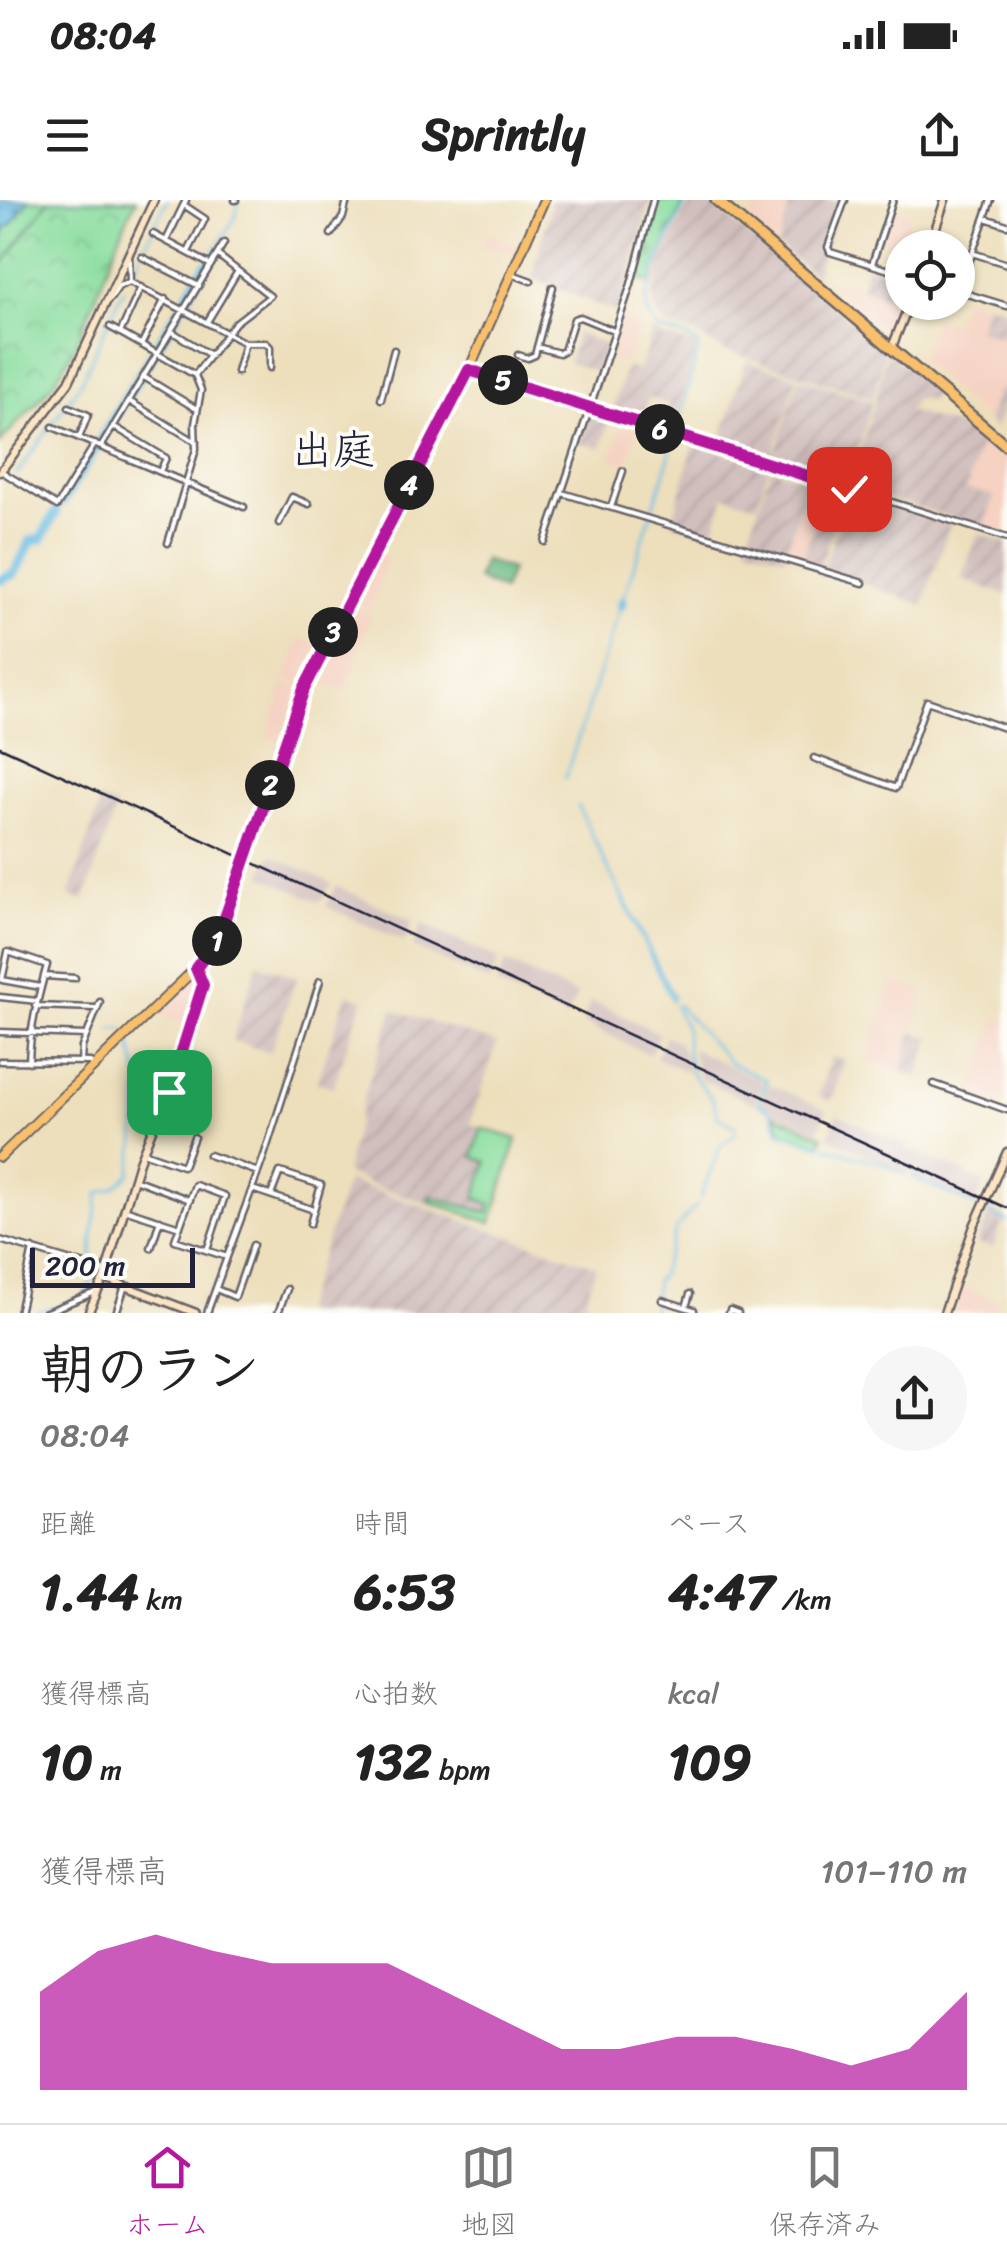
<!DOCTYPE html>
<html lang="ja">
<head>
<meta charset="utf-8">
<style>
  body { margin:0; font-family:Sriracha,"Klee One",sans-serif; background:#f6f6f6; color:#222; height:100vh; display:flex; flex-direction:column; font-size:38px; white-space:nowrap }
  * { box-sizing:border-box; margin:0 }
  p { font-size:32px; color:#767676 }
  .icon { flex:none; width:55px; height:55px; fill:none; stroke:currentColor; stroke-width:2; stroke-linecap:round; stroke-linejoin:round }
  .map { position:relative; height:1113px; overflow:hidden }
  .drawer { display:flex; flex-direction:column; background:#fff; flex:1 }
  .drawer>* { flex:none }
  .tools { position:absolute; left:885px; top:30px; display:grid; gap:20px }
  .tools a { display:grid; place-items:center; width:90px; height:90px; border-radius:50%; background:#fff; box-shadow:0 2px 8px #0004; font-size:50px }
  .scale { position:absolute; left:30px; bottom:25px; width:165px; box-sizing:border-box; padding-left:10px; border:5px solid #22223b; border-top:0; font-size:28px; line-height:35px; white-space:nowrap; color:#22223b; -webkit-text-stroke:8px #fdfcf7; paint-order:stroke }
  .pin { position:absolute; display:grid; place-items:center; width:85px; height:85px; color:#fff; margin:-42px; border-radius:20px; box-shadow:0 5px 15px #0006 }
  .km { position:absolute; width:50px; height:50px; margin:-25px; border-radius:50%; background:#222; color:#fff; font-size:28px; line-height:50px; text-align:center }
  .round { display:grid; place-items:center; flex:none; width:105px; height:105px; border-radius:52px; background:#f6f6f6 }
  .headline { display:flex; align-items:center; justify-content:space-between; height:170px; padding:0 40px }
  h1 { font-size:55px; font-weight:700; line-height:75px }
  .metrics { display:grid; grid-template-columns:repeat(3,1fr); gap:15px; height:170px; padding:10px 40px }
  .metrics div { display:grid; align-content:center }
  .metrics b { font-size:50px; font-weight:700 }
  .metrics small { font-size:28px; font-weight:400 }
  .metrics p { font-size:28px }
  .chart { height:280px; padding:20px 40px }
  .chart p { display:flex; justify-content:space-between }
  .chart svg { width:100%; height:180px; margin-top:10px; fill:#b5179e; opacity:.7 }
  .status { display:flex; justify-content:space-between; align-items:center; height:70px; padding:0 50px; background:#fff; direction:ltr }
  .status svg { height:28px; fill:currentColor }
  header { display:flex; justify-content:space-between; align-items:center; height:130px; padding:0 40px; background:#fff; font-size:45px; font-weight:700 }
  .tab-bar { display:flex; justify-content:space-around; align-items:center; height:140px; border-top:2px solid #e0e0e0; background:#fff; font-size:28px; color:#767676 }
  .tab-bar a { display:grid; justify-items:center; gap:5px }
  .tab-bar .on { color:#b5179e }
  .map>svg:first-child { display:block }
  .built { fill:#f5d2c2 }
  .industrial { fill:url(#industrial-furrows) }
  .railway { fill:#d1bfbd }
  .grass { fill:#89dd9f; stroke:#56806d; stroke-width:2.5 }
  .forest { fill:url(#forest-firs); stroke:#486f60; stroke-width:2.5 }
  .cemetery { fill:url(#cemetery-stones); stroke:#56806d; stroke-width:2.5 }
  .park { fill:url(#park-crowns); stroke:#56806d; stroke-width:2.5 }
  .water { fill:url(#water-waves); stroke:#456f90; stroke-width:2.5 }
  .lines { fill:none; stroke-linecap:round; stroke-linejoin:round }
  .stream { stroke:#68bce4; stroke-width:2.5 }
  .river { stroke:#68bce4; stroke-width:10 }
  .street-casing { stroke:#696468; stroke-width:9 }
  .secondary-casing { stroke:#696468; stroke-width:11 }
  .primary-casing { stroke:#696468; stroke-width:12 }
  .highway-casing { stroke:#696468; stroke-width:14 }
  .street { stroke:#fff; stroke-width:4 }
  .secondary { stroke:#fce5c4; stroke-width:6 }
  .primary { stroke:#f8bf6c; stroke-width:8 }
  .highway { stroke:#f8bf6c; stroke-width:9 }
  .rail { stroke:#22223b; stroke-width:2.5 }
  .route-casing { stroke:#fff; stroke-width:20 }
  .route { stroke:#b5179e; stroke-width:12 }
  .labels { text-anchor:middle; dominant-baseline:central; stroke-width:8; stroke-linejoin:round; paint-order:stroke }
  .quarter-label { font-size:42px; fill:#22223b; stroke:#fdfcf7 }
</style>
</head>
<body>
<div class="status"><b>08:04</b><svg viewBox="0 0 49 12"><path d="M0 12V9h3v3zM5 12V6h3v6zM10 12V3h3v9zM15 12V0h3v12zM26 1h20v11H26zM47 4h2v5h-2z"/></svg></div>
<header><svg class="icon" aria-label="menu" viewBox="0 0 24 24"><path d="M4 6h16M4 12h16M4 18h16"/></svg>Sprintly<svg class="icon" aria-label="share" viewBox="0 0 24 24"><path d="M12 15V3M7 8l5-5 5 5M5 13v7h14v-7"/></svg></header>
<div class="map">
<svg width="1007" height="1113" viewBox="0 0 1007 1113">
  <defs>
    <pattern id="industrial-furrows" width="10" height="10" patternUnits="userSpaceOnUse" patternTransform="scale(2.5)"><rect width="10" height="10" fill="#d1bfbd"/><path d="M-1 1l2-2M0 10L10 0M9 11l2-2" fill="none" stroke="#b3a4a3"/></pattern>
    <pattern id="forest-firs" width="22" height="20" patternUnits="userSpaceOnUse" patternTransform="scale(2.5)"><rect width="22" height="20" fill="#6ebc86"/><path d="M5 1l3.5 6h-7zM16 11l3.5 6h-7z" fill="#5a986f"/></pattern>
    <pattern id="cemetery-stones" width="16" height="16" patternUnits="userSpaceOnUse" patternTransform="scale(2.5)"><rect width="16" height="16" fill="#89dd9f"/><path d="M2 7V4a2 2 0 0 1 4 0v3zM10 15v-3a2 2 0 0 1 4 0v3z" fill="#76bd8a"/></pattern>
    <pattern id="park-crowns" width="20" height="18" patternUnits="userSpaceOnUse" patternTransform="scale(2.5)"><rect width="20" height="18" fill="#89dd9f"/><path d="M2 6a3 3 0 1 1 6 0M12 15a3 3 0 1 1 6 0" fill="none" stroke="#76bd8a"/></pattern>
    <pattern id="water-waves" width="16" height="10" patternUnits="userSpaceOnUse" patternTransform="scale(2.5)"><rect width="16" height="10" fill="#68bce4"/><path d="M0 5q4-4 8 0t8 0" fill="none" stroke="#5aa1c4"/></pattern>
  </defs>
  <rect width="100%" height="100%" fill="#fdfcf7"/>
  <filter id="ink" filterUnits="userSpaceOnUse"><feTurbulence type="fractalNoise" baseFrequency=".01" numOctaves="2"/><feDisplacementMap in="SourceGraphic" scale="20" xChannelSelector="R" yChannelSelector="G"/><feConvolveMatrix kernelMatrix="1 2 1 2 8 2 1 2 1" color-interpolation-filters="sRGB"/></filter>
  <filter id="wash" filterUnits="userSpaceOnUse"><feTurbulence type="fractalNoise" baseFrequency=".0048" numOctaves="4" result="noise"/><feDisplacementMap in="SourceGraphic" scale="40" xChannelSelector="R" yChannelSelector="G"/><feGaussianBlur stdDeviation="2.25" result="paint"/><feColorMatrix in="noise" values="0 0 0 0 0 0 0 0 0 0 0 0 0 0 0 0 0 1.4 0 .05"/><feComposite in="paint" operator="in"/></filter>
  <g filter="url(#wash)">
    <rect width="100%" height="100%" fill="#eddfbc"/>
    <path class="built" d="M756,0H791L778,46L750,22Z
      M893,8L912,14L901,45L883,39Z
      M488,33L519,46L516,55L492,47L482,50Z
      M824,80L853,86L902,103L893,128L885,131Z
      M963,96L986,103L978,129L1007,140V191L999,188L987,221L920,161L935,117L956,123Z
      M622,119L639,125L627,164L608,158Z
      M623,222L639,227L627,264L611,258Z
      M983,233L1007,254V335L983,328L994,296L966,289Z
      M808,280L826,286L802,362L784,357Z
      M379,354L388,358L371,409L353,403Z
      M351,407L372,413L345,491L314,480Z
      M299,437L320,444L300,485L284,480Z
      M284,483L299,488L280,542L266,538Z
      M197,776L200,784L187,825L155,814Z
      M893,780L925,791L901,871L866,860Z
      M996,817L1007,821V898L1002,904L971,894Z
      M962,1087L999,1101L995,1113H953Z"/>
    <path class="industrial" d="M552,0H651L618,113L532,78Z
      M691,0H707L885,150L873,198L726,151L689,131L664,125L654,108L653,92L662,55Z
      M791,0H842L815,75L778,46Z
      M867,66L902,78V102L860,88Z
      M986,103L1007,109V139L978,130Z
      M653,129L661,137L697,145L673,230L664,227L669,204L648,198L640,220L612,211L626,167L639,171Z
      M576,133L606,145L597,172L569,163Z
      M887,152L934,190L931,200L915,198L908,211L960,227L964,217L983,233L966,289L994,296L983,328L849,286L875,202H879L875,200Z
      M746,161L797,177L771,260L720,244Z
      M799,178L873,201L846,285L772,261Z
      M999,188L1007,191V199L995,229L987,221Z
      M590,212L610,218L601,248L580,243Z
      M694,243L769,267L757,305L725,296L712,335L672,323Z
      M771,268L808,280L784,357L746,345Z
      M826,286L842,290L843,294L820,368L802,362Z
      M850,293L883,306L950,324L923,405L823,369Z
      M978,333L1007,342V395L961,379Z
      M101,600L116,607L84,701L69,696Z
      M258,764L297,777L270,853L232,840Z
      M347,794L363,799L333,887L317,882Z
      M393,810L497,843L470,924L517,939L491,1023L382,989L345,973L364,896Z
      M913,832L931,837L918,877L901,871Z
      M832,856L845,861L831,901L818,896Z
      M347,981L596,1066L582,1113H301Z
      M989,1014L1003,1020L993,1048L977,1043Z"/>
    <path class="railway" d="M271,655L332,683L324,697L319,702L262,676Z
      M336,686L413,721L405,742L326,706Z
      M422,724L499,760L490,782L413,747Z
      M505,762L577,795L567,817L496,785Z
      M591,801L659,833L650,855L582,822Z
      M665,836L679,842L690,873L656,858Z
      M691,848L763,882L754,903L700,879Z
      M768,884L827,910L818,931L760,905Z
      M837,914L907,946L908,952L915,951L934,959L935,964L940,962L985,983L975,1004L931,984L929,979L924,981L912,976L911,970L903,971L828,937Z"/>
    <path class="grass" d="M28,0H49L0,68L3,28L10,26L20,13L19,6L24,8Z
      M774,914L823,936L821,945L783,933Z
      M481,928L517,939L491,1023L429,1001L430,996L489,1013L490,1004L475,998L487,962L473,957Z"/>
    <path class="forest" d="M484,360L511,370L503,390L477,379Z"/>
    <path class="cemetery" d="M657,0H685C673,31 659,51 651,84L637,77Z"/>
    <path class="park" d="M49,0H136C109,53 94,113 64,166C47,197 21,216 0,243V68Z"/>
    <path class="water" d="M0,0H28L24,8L18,7L20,12L10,26L4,28L5,32L0,42Z"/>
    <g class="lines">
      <path class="stream" d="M209,60L236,17L238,0
        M132,73L167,0
        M17,274L80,184L123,90
        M622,402L665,272L699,145L687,137L659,130C654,124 649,118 647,110C642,83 676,25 687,0
        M565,578L621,405
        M578,606L672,801
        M621,693L674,798
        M678,805L730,863L767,880L758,903L771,911L780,932L822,946
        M675,806L686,829L687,854L693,875L713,900L717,915L736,928
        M111,829H125
        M826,947L884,964L907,975
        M912,977L975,1006
        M700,998L721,945L736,933
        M988,1012L1007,1021
        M84,1095L91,1083L93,1034L99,993L114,988L130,974L134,954L140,881L129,839
        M36,1113L54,1107
        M653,1113L656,1078L659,1079L677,1027L698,1004"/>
      <path class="river" d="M196,81L206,65
        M184,102L193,86
        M156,148L178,111
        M100,241L153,153
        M62,302L96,247
        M0,380L14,374L31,341L41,339L56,312
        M621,405L622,402"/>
    </g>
  </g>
  <g filter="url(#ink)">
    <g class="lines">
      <defs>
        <path id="street" d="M235,0H236
          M845,0L828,47L830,52L902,74
          M184,5L205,19L188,52
          M985,18L1007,25
          M153,34L211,65
          M331,34L343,17L347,0
          M166,41L186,0
          M129,53L130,82
          M972,53L1007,64
          M142,57L199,86
          M872,64L893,0
          M512,74L531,81
          M958,91L1007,106
          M959,91L991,0
          M110,99L119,86L130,82L245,143H266L270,147V168
          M207,122L238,71
          M110,127L195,175L201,190L195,224L196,249L168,343
          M171,131L210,155
          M120,133L141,87
          M142,143L165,99
          M537,147L559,153L564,151L574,119L580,117L614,131
          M518,155L528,158L535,155L553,87
          M469,170L1007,338
          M237,172L245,143
          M195,175L235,123L270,96L219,56
          M144,177L195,208
          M381,199L394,150
          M129,201L196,242
          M69,207L88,215L79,238
          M113,226L166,258L161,269
          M53,227L244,307
          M101,247L224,43
          M1,271L57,306L95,244
          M562,293L863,383
          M611,307L623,271
          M279,323L292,297L309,304
          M545,342L631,84L653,0
          M814,558L896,588L927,501L1007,529
          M44,776L75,778
          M0,797L37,801
          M35,806L95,808
          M0,832L86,835
          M0,861L90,862L94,866
          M29,862C30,827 38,798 47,765L8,752L2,780L41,787
          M81,862L82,847L100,802
          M934,884L1007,910
          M143,952L183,966L194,937
          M209,955L258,972
          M134,979L190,1000
          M252,989L314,1010
          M271,995L280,972L321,985L310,1024
          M124,1009L180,1027
          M0,1040L105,1071
          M151,1048L160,1020
          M207,1050L225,996L195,985L175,1040L227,1057L207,1113
          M227,1057L264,956L320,781
          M216,1089L235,1097L253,1045
          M662,1100L694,1110V1113
          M686,1107L690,1094
          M19,1113L33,1049
          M44,1113L98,1091
          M116,1113L125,1086
          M278,1113L287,1089
          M729,1113L730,1110L738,1113"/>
        <path id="secondary" d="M929,48L945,0
          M892,147L910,102
          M0,272L69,182L154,0
          M104,1078L196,1113
          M88,1113L104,1078L139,962L181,857L203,785L196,768
          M944,1113L974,1026L1007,952"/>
        <path id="primary" d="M0,957L196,768L214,746L304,489L469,170L544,0"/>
        <path id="highway" d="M716,0L1007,246"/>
      </defs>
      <use href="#street" class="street-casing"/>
      <use href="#secondary" class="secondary-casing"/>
      <use href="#primary" class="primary-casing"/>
      <use href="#highway" class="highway-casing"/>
      <use href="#street" class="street"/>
      <use href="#secondary" class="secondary"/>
      <use href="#primary" class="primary"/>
      <use href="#highway" class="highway"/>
      <path class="rail" d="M0,547L1007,1008"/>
    </g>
  </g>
  <g class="lines" filter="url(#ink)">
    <defs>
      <path id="route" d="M169,892L203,785L196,768L218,738L304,489L469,170L849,289"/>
    </defs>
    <use href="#route" class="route-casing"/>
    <use href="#route" class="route"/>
  </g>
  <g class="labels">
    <g class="quarter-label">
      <text x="333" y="250">出庭</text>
    </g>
  </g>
</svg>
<div class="tools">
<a><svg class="icon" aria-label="locate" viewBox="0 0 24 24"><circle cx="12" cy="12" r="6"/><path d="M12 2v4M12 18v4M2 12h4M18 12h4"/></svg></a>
</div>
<div class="scale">200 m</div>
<div class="pin" style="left:169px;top:892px;background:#1e9e55"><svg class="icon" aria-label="arrive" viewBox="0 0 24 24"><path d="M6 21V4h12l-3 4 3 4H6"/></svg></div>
<div class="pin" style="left:849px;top:289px;background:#d93025"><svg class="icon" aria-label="check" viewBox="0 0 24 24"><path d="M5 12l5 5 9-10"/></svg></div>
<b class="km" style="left:217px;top:741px">1</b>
<b class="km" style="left:270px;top:585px">2</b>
<b class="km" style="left:333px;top:432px">3</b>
<b class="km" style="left:409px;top:285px">4</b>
<b class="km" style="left:503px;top:180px">5</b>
<b class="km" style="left:660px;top:229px">6</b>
</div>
<section class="drawer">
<div class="headline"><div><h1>朝のラン</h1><p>08:04</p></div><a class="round"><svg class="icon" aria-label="share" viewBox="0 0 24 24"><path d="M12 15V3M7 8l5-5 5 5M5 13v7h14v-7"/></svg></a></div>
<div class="metrics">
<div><p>距離</p><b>1.44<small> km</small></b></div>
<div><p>時間</p><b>6:53</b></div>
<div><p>ペース</p><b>4:47<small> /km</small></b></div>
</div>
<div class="metrics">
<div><p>獲得標高</p><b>10<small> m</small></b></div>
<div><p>心拍数</p><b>132<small> bpm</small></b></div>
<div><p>kcal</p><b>109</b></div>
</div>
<div class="chart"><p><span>獲得標高</span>101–110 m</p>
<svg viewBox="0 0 160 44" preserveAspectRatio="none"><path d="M0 44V20L10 10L20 6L30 10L40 13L50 13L60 13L70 20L80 27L90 34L100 34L110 31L120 31L130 34L140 38L150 34L160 20V44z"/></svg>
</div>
</section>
<nav class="tab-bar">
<a class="on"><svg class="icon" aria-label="home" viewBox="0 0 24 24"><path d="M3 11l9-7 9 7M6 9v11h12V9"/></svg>ホーム</a>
<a><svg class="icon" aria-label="map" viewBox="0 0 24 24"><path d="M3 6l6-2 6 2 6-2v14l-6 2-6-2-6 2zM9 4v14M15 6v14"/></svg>地図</a>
<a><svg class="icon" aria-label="saved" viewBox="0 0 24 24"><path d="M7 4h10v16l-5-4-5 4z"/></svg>保存済み</a>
</nav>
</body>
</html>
